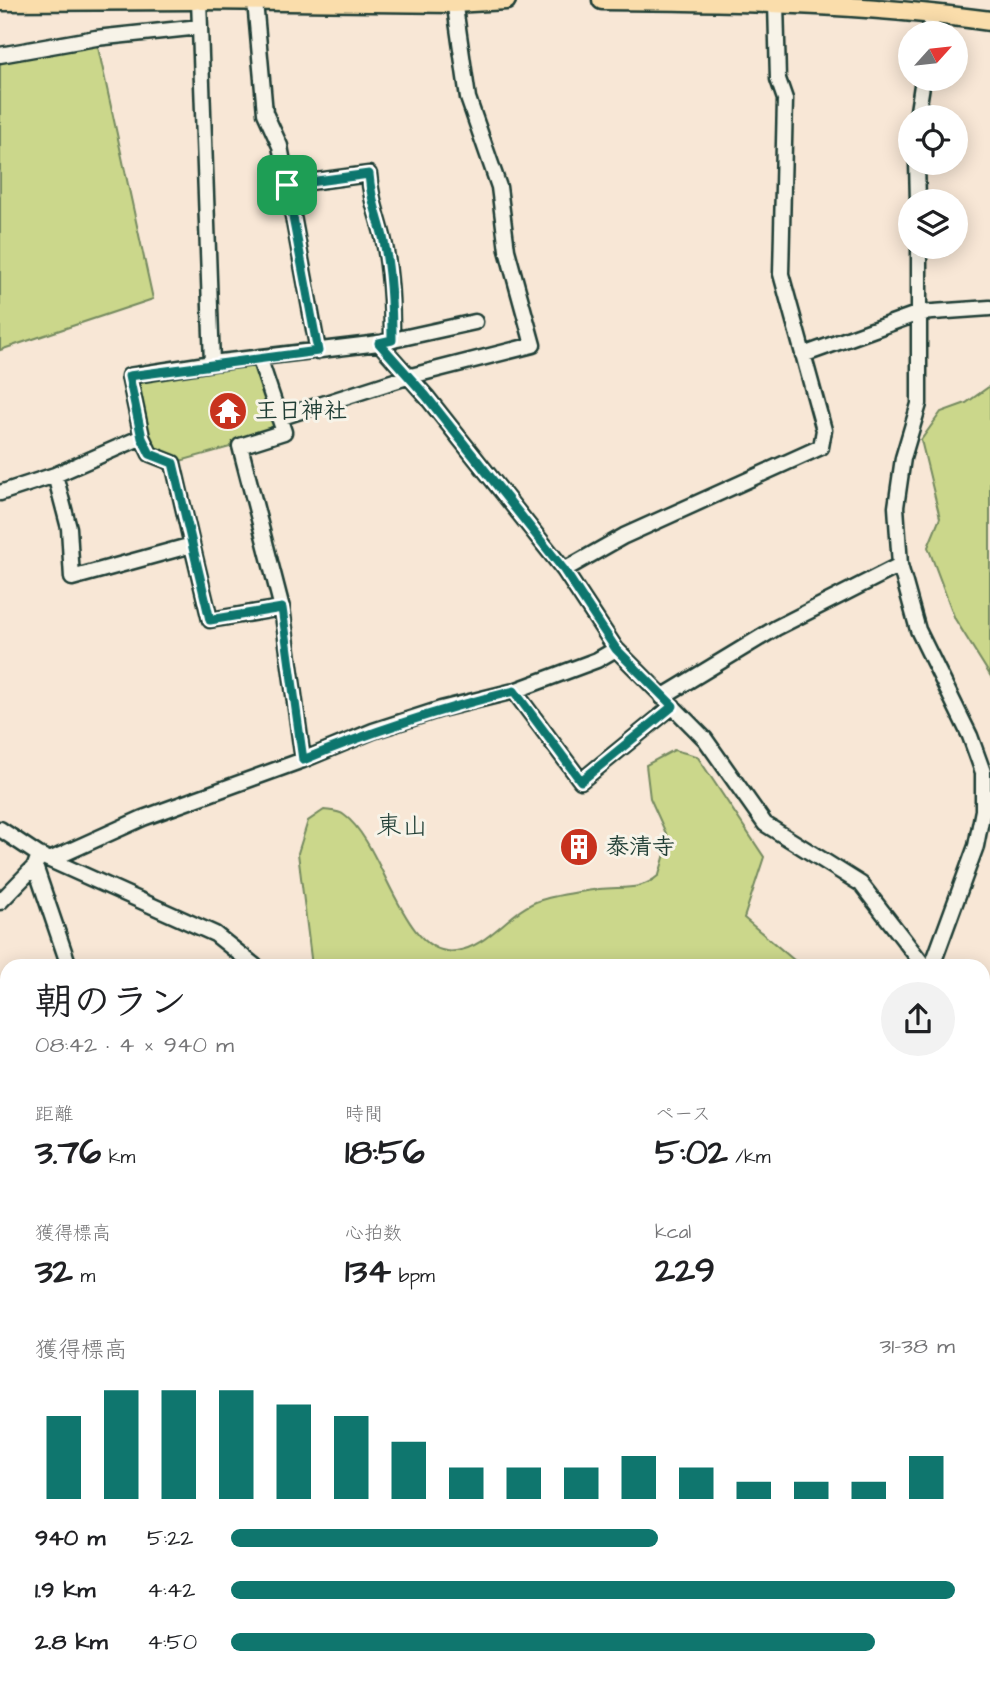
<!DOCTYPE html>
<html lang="ja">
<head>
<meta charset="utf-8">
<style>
  body { margin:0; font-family:"Architects Daughter","Klee One",sans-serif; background:#f2f2f2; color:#202124; height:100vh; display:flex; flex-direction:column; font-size:26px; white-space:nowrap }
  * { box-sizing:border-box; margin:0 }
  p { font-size:23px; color:#757577 }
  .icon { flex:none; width:38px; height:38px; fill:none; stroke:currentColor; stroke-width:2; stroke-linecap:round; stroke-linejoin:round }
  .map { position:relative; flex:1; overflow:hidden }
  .drawer { position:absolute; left:0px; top:959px; width:990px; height:726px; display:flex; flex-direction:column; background:#fff; border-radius:21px 21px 0 0; box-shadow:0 4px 18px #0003 }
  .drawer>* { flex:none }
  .needle { width:46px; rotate:63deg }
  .tools { position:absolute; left:898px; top:21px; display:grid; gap:14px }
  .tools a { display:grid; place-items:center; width:70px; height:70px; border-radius:50%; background:#fff; box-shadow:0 4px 18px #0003; font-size:35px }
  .pin { position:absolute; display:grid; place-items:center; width:60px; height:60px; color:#fff; margin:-30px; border-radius:14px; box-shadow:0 4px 10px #0006 }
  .round { display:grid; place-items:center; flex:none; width:74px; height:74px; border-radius:37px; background:#f2f2f2 }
  .summary { display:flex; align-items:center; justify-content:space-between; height:119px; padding:0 35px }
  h1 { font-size:38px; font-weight:700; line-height:52px }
  .stats { display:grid; grid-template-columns:repeat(3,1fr); gap:10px; height:119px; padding:7px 35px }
  .stats div { display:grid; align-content:center }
  .stats b { font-size:35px; font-weight:700 }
  .stats small { font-size:19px; font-weight:400 }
  .stats p { font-size:19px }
  .chart { height:196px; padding:14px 35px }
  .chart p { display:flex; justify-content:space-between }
  .chart svg { width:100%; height:126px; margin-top:7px; stroke:#0f766e; stroke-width:6 }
  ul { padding:0 35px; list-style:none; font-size:23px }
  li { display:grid; grid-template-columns:112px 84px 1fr; align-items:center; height:52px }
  li i { height:18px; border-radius:9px; background:#0f766e }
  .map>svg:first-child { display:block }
  .green { fill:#cbd78b; stroke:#758a60; stroke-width:2 }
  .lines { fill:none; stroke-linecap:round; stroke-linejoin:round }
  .minor-casing { stroke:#1f3d34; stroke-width:19 }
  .major-casing { stroke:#1f3d34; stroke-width:23 }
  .minor { stroke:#f7f3e8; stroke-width:14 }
  .major { stroke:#faddab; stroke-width:18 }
  .route-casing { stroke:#fff; stroke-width:14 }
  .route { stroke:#0f766e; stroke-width:9 }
  .labels { text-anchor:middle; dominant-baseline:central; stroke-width:6; stroke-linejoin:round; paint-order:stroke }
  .poi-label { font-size:23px; font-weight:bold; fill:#1f3d34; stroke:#f7f3e8; text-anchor:start }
  .quarter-label { font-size:26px; fill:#1f3d34; stroke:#f7f3e8 }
</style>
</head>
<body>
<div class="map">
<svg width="990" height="1684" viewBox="0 0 990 1684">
  <rect width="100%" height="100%" fill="#f8e7d6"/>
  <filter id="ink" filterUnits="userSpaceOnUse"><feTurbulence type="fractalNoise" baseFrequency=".0143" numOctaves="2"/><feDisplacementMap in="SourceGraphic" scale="14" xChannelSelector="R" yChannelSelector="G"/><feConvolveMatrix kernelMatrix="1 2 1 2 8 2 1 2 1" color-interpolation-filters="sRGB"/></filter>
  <g filter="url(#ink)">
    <path class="green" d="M96,38L153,299L0,350V55Z
      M259,357L284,432L173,463L150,454L129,376Z
      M990,386V675L955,619L928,547L940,518L921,440L941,412L966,403Z
      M674,750L697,756L764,857L744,918L801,966H312L298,853L308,821L324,810C330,811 339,811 344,815C384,843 402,959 456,951C489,947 509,910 541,900C559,894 581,892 599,889C622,886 640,892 659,875L669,840L650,798L646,765Z
      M984,1401L990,1403V1684H116L114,1678H984Z"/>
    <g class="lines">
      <defs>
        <path id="minor" d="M199,0L212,363L379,343L426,396L564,570L616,649L705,739L765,824L861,884L924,966
          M255,1L265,113L280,146L318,351
          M929,33L933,13
          M0,55L96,38L200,27
          M917,117L923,79
          M917,163L918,201
          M287,185L369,174C371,201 377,213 383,237C391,271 392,306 392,340
          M919,247V404L903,458L896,507L900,565L918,630L970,736L983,772V810L976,846L932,966
          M384,342L475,322
          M803,355L919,313L990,308
          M259,357L284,432L240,446L282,608
          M279,418L407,377L533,345L507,250L499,187L468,98L454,0
          M142,437L150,454L173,463L192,545
          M55,475L69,528L72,578L192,545L210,620L282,608L303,760
          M0,493L55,475L142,437L129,376L212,363
          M564,570L624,536L821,447L824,430L781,274L785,99L778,79L776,3
          M514,691L581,781L673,706
          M662,697L776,628L900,565
          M0,829L39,855L215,934L255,966
          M39,855L35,866L69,966
          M52,859L143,818L303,760L373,731L441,709L514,691L597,660L616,649
          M0,902L35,866
          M984,1048L990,1052
          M984,1130H990
          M0,1132L7,1131
          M984,1206L990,1200
          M984,1286L990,1291
          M0,1291L7,1289
          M0,1475L7,1474"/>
        <path id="major" d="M201,0L454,3L506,0
          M602,0C732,1 861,3 990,21
          M0,1L194,0"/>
      </defs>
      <use href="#minor" class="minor-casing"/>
      <use href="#major" class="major-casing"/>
      <use href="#minor" class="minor"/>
      <use href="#major" class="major"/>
    </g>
  </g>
  <g class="lines" filter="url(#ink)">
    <defs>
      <path id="route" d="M369,174C371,201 377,213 383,237C391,271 392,306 392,340L379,343L426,396L564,570L616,649L673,706L581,781L514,691C441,709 372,731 303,760L282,608L210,620L173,463L150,454L142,438L129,376L318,351L287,185Z"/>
    </defs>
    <use href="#route" class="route-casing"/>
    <use href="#route" class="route"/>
  </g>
  <defs>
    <symbol id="temple-disc" viewBox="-11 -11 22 22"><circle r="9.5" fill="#c8321e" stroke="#f7f3e8"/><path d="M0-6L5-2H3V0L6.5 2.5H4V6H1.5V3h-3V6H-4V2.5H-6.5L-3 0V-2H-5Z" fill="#fff"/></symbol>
    <symbol id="building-disc" viewBox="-11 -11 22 22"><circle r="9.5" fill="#c8321e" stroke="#f7f3e8"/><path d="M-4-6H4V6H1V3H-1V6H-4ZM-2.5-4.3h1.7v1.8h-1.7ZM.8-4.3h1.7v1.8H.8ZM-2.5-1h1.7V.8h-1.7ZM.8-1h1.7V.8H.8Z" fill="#fff"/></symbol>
  </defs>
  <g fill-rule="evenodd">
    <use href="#temple-disc" x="206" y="389" width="44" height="44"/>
    <use href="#building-disc" x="557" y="825" width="44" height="44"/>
  </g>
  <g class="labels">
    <g class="poi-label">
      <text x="255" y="411">王日神社</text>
      <text x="606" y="847">泰清寺</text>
    </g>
    <g class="quarter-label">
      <text x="402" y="826">東山</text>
    </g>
  </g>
</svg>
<div class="tools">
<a><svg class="needle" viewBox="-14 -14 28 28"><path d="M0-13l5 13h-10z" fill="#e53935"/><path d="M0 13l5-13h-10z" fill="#757577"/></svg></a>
<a><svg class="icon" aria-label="locate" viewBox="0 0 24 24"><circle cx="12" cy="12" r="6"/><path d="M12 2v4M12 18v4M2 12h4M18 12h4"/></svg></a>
<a><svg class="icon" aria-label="layers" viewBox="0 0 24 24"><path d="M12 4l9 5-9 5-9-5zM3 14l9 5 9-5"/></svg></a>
</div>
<div class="pin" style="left:287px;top:185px;background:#1e9e55"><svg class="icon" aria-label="arrive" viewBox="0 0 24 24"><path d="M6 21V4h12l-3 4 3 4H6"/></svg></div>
<section class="drawer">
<div class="summary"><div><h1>朝のラン</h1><p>08:42 · 4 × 940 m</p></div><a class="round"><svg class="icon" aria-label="share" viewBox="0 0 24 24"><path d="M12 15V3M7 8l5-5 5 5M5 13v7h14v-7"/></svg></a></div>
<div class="stats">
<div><p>距離</p><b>3.76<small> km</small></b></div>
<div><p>時間</p><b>18:56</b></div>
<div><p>ペース</p><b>5:02<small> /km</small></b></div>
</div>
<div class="stats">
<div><p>獲得標高</p><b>32<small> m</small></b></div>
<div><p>心拍数</p><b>134<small> bpm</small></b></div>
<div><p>kcal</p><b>229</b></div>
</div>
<div class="chart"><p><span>獲得標高</span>31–38 m</p>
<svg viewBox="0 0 160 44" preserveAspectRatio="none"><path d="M5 44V15M15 44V6M25 44V6M35 44V6M45 44V11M55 44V15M65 44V24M75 44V33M85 44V33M95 44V33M105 44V29M115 44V33M125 44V38M135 44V38M145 44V38M155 44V29"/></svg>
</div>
<ul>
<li><b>940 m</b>5:22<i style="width:59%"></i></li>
<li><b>1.9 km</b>4:42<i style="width:100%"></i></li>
<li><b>2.8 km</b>4:50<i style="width:89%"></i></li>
</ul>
</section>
</div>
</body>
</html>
